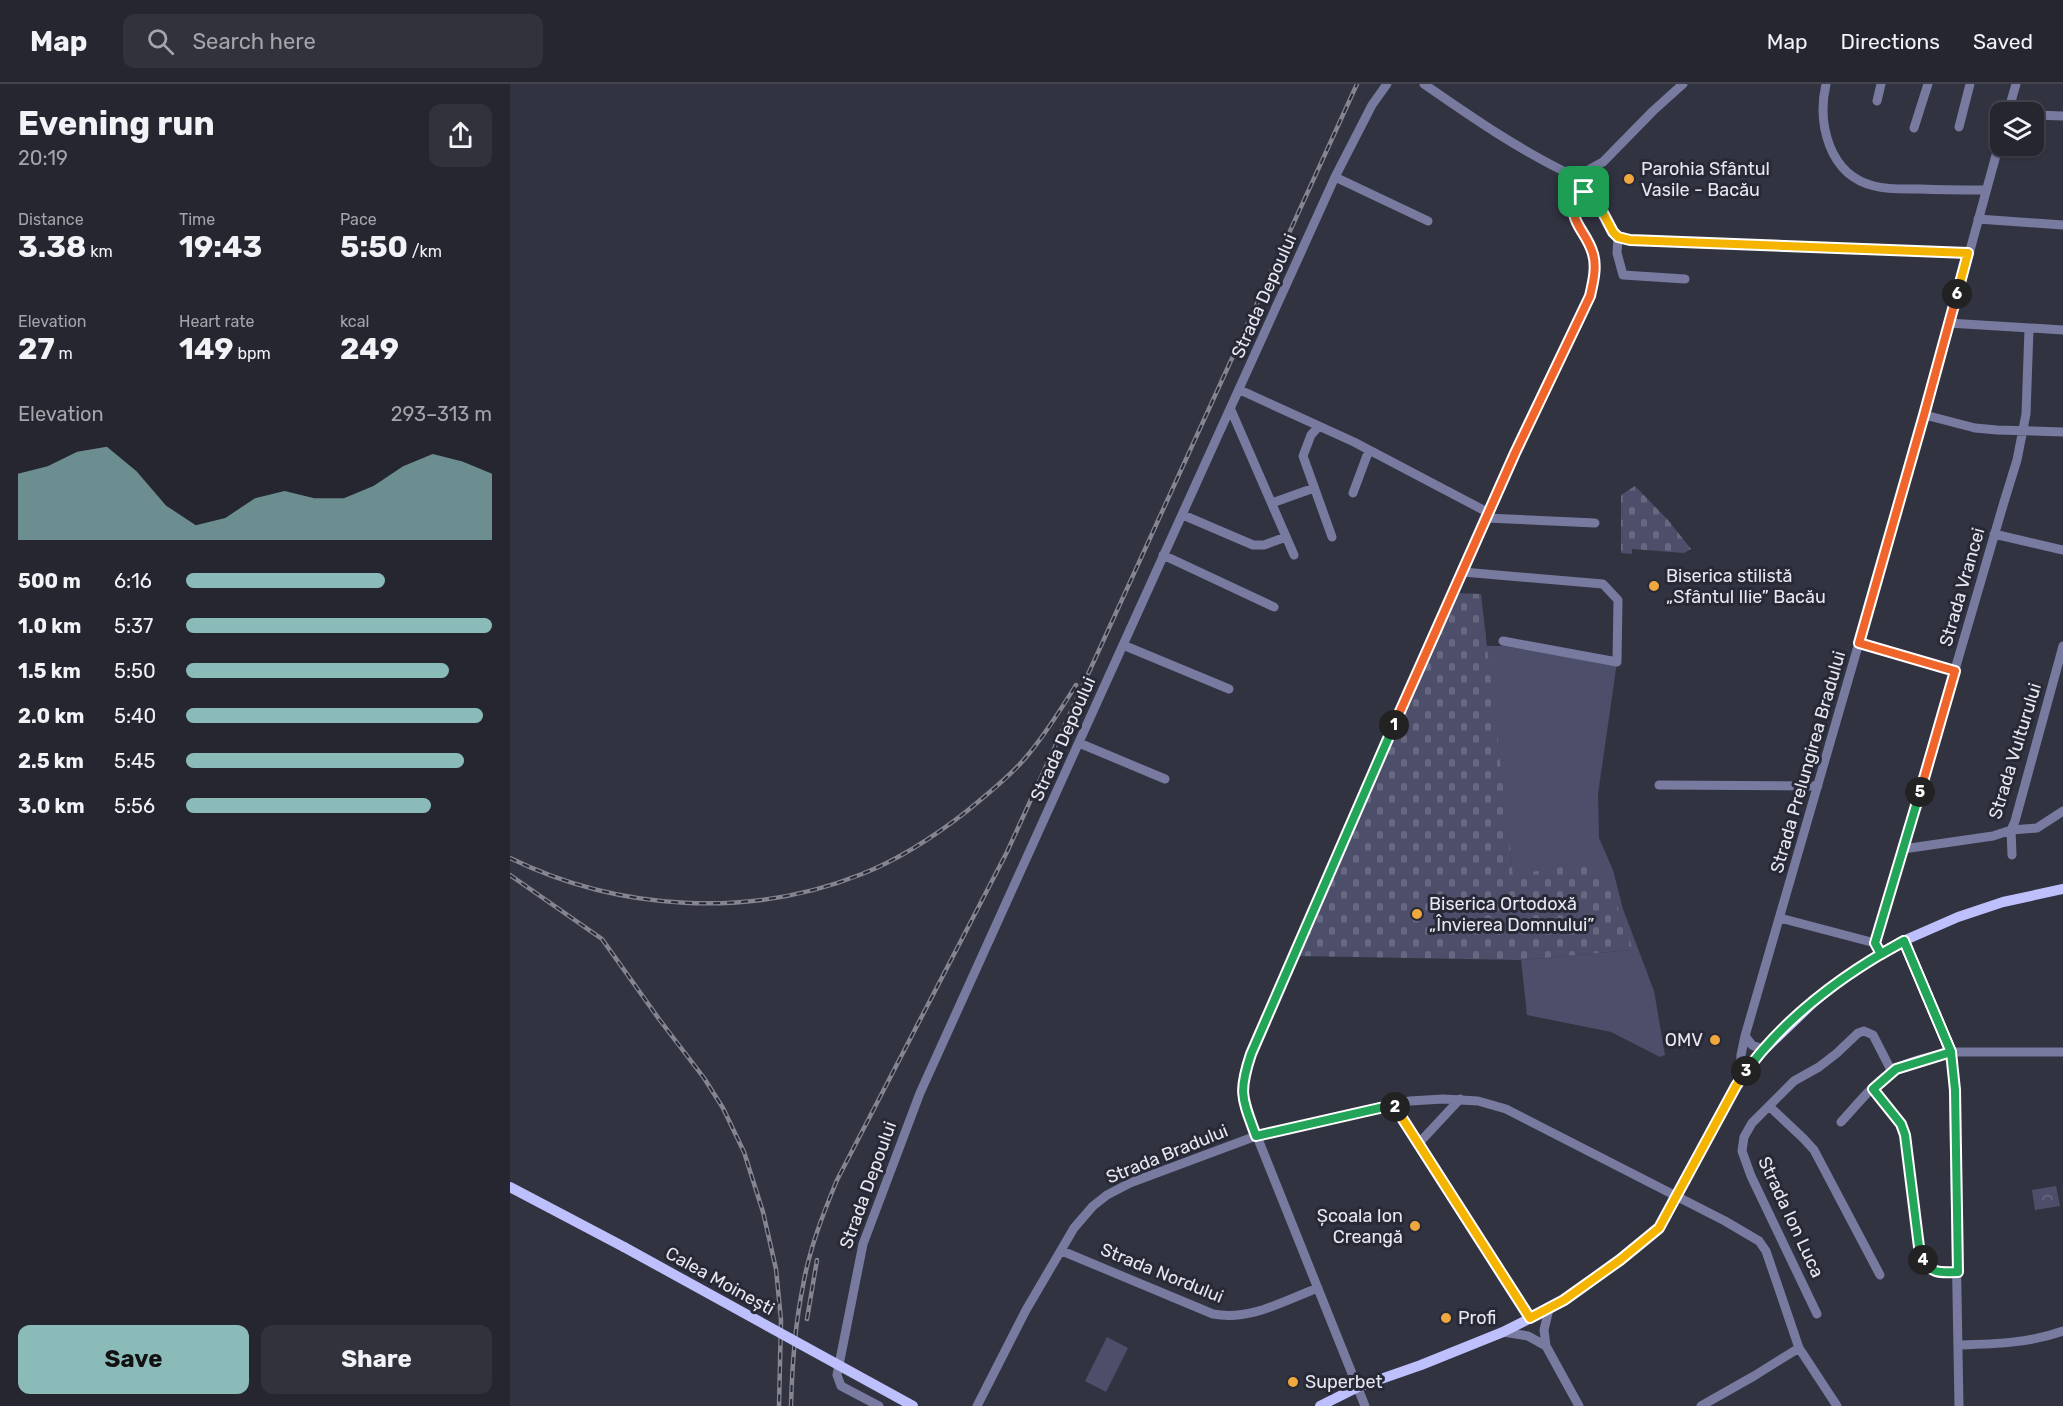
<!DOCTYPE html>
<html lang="en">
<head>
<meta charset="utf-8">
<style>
  body { margin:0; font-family:Rubik,sans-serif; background:#32323d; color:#f1f3f6; height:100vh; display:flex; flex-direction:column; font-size:22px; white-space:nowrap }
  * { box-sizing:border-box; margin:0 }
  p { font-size:20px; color:#a4a5ab }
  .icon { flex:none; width:33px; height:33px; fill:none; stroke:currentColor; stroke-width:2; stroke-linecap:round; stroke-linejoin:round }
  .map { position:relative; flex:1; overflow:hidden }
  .sheet { display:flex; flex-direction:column; background:#262631; width:510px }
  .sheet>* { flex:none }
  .fabs { position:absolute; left:1480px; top:18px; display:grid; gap:12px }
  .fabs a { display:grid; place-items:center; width:54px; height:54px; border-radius:12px; background:#262631; box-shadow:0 2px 4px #0004,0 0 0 2px #42434d; font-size:30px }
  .pin { position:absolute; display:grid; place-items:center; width:51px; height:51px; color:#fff; margin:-26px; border-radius:12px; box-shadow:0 3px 9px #0006 }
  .km { position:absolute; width:30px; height:30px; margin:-15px; border-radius:50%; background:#222; color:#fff; font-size:16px; line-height:30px; text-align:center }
  .round { display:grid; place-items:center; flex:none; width:63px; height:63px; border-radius:12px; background:#32323d }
  .overview { display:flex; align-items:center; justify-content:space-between; height:102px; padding:0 18px }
  h1 { font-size:33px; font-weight:700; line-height:45px }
  .figures { display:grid; grid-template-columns:repeat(3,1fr); gap:9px; height:102px; padding:6px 18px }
  .figures div { display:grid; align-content:center }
  .figures b { font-size:30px; font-weight:700 }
  .figures small { font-size:16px; font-weight:400 }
  .figures p { font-size:16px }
  .chart { height:168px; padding:12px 18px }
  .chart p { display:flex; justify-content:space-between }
  .chart svg { width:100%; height:108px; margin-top:6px; fill:#8bbbb9; opacity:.7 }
  .button { display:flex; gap:12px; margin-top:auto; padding:12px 18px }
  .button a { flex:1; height:69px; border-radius:12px; background:#8bbbb9; color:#111; font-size:24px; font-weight:700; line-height:69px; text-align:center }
  .button a+a { background:#32323d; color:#f1f3f6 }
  ul { padding:0 18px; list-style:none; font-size:20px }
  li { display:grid; grid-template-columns:96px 72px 1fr; align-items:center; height:45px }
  li i { height:15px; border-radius:8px; background:#8bbbb9 }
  header { display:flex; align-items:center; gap:36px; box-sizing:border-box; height:84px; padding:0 30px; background:#262631; border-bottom:2px solid #42434d }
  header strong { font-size:28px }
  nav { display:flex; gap:33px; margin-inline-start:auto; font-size:21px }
  .search { width:420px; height:54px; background:#32323d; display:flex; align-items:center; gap:15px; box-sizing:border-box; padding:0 21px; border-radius:12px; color:#a4a5ab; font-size:22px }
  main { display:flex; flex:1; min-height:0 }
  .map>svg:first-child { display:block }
  .green { fill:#4d4e6a }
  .cemetery { fill:url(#cemetery-stones) }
  .park { fill:url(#park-crowns) }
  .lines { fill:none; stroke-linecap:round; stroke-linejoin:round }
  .minor { stroke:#787aa0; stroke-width:9 }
  .major { stroke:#bec0fe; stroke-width:10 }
  .rail-casing { stroke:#848591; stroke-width:4.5 }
  .rail { stroke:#282937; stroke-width:2; stroke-dasharray:7; stroke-linecap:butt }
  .major-bridge { stroke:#bec0fe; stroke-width:10 }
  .split-1-casing { stroke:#fff; stroke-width:12 }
  .split-2-casing { stroke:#fff; stroke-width:12 }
  .split-3-casing { stroke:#fff; stroke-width:12 }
  .split-4-casing { stroke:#fff; stroke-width:12 }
  .split-5-casing { stroke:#fff; stroke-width:12 }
  .split-6-casing { stroke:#fff; stroke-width:12 }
  .split-7-casing { stroke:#fff; stroke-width:12 }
  .split-1 { stroke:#f0652b; stroke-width:8 }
  .split-2 { stroke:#22a559; stroke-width:8 }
  .split-3 { stroke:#f5b400; stroke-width:8 }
  .split-4 { stroke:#22a559; stroke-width:8 }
  .split-5 { stroke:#22a559; stroke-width:8 }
  .split-6 { stroke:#f0652b; stroke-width:8 }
  .split-7 { stroke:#f5b400; stroke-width:8 }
  .poi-dot { fill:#efa73e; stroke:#282937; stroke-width:2 }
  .labels { text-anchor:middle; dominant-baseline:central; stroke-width:6; stroke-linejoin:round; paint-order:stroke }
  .poi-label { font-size:18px; fill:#e6e7f1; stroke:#282937; text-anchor:start }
  .street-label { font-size:18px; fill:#e6e7f1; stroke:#282937 }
</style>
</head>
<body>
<header>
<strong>Map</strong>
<div class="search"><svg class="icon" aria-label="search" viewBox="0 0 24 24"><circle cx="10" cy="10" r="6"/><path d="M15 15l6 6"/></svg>Search here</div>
<nav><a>Map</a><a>Directions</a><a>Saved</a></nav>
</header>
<main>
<section class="sheet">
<div class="overview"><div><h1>Evening run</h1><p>20:19</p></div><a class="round"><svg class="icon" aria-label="share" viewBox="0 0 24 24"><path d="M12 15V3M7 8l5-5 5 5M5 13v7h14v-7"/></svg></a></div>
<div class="figures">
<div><p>Distance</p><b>3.38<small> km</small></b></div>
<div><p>Time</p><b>19:43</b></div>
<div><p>Pace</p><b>5:50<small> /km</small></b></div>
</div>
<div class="figures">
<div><p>Elevation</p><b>27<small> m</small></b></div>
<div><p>Heart rate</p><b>149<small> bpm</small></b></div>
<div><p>kcal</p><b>249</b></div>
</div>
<div class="chart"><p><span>Elevation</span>293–313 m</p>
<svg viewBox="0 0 160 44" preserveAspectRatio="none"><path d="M0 44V17L10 14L20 8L30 6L40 16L50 30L60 38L70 35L80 27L90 24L100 27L110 27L120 22L130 14L140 9L150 12L160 17V44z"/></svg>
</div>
<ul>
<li><b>500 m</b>6:16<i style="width:65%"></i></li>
<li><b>1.0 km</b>5:37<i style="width:100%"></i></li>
<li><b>1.5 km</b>5:50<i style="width:86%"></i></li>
<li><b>2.0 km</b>5:40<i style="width:97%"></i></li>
<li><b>2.5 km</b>5:45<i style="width:91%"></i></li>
<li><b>3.0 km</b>5:56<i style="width:80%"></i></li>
</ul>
<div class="button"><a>Save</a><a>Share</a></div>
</section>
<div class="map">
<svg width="1553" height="1322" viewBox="0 0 1553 1322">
  <defs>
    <pattern id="cemetery-stones" width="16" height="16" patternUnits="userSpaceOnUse" patternTransform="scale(1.5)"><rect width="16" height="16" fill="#4d4e6a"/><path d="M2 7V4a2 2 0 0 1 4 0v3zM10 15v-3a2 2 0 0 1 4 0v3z" fill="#676880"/></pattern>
    <pattern id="park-crowns" width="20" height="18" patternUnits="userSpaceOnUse" patternTransform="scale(1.5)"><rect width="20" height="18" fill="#4d4e6a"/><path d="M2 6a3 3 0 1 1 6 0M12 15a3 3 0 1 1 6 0" fill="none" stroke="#676880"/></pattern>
  </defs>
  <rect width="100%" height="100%" fill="#323341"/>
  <path class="green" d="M976,562H993L1107,578L1088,710L1089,754L1103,786L1113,825L1144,907L1155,971L1150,973L1101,948L1017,931L1011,876L1123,866L1003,792Z
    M597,1253L618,1264L596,1308L575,1297Z"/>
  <path class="cemetery" d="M1125,402L1158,436L1181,465L1174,469L1122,465V470L1111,469V411Z
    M947,509L971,510L1003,791L1082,778L1096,791L1123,866L1011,876L787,872Z"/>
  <path class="park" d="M1546,1102L1550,1122L1525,1126L1522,1106Z"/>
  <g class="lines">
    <path class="minor" d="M914,0C963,34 1012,68 1066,93
      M1316,0C1307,40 1319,91 1364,102C1380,106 1395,105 1411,105C1433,106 1454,106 1476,106
      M1367,17L1371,0
      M1498,28L1506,0
      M1524,31L1553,32
      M1449,43L1460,0
      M1404,44L1418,0
      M1069,91L1093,78L1143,27L1173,0
      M1062 100a9 9 0 1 1 18 0a9 9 0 1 1-18 0Z
      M825,93L918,137
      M1077,107L1108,153
      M1468,135L1553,141
      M1108,153L1120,156L1458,169
      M1108,153L1107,169L1113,191L1175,195
      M1438,239L1553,246
      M730,306L844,358L979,429
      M721,326L784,471
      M1415,331L1465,344L1487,346L1553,348
      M809,342L801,351L793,372L822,453
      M843,409L859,366
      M762,419L804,404
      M673,431L743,461H754L776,453
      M976,434L1085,439
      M1484,450L1553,466
      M653,471L764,523
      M953,488L1093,500L1108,516L1107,578L993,557
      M1349,559L1445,587
      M613,561L719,605
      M569,659L655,695
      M1149,701L1308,702
      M1501,746L1527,744L1553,727
      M1501,746L1502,771
      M1393,765L1483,752L1501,746L1505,737L1553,562
      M1270,834L1365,859
      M1393,857L1435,952L1441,968L1443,985L1449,1322
      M1370,870L1365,859L1494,418L1507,376L1516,330L1519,245
      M1235,952L1242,961L1254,966
      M1230,995L1231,971L1235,952L1415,331L1491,53
      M1363,1005L1391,1040L1395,1051L1409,1163C1417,1189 1422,1187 1448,1188
      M883,1021L1020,1234
      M1259,1022L1294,1055L1304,1066L1370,1191
      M1331,1038C1346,1022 1367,995 1386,985C1402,976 1423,972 1441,968H1553
      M909,1059L950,1015
      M552,1167L703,1230C741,1237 773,1217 808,1204
      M1039,1225L1034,1246L1036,1262L1069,1322
      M1307,1230L1241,1092L1232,1067L1234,1053L1242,1039L1284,997L1309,983L1327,969L1348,949L1354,947L1363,951L1382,988
      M993,1248L1018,1252L1036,1262
      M1449,1261C1484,1260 1520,1259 1553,1247
      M369,1322L331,1302L327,1291L353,1160L410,1009L825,93L862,21L877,0
      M467,1322L516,1226L564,1144L583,1122L597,1111L620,1099L746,1052L855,1026L900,1017L933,1015L968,1017L996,1025L1215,1137L1249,1157L1256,1167L1289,1264L1327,1322
      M855,1322L734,1020L732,1003L741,970C819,791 895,612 976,435C996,390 1015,345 1036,301C1050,273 1071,240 1080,211C1084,198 1087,182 1083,169C1076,145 1055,132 1063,103
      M1191,1322L1244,1292L1289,1264"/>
    <path class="major" d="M0,1103L114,1163
      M810,1322L848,1303L911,1281L993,1248L1054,1217L1110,1176L1149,1144L1230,995L1254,966L1305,917L1330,897L1370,870L1393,857L1448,833L1493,818L1553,805"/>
    <defs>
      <path id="rail" d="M0,774C108,827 240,835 352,790C390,775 425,752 457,727C476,711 501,692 517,672C535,651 551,625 566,601
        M0,791L92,855L149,935L194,994L213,1024L234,1068L253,1128L266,1185L271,1236L269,1322
        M297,1235L307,1176
        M281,1322C282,1282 285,1241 293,1202C299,1166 313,1130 327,1096L497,768L847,0"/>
    </defs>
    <use href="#rail" class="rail-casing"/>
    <use href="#rail" class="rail"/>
    <path class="major-bridge" d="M114,1163L403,1322"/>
  </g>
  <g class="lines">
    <defs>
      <path id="split-1" d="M884,641L1005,369L1080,212C1083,199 1087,183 1083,170C1076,144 1054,138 1069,108H1074"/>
      <path id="split-2" d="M884,641L741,970C728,1009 732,1014 746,1052L883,1021L885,1023"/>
      <path id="split-3" d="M885,1023L1020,1234L1054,1216L1110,1176L1149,1144L1226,1002L1236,987"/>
      <path id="split-4" d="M1236,987C1276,933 1335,889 1394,857L1441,968L1445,1006L1448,1188C1432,1188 1423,1191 1413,1176"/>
      <path id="split-5" d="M1410,708L1365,859L1371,870L1394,857L1441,968L1386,985L1363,1005L1391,1040L1395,1051L1409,1163L1413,1176"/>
      <path id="split-6" d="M1410,708L1445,587L1349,559L1414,331L1447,210"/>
      <path id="split-7" d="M1074,108L1077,107L1091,125L1103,148L1108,153L1120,156L1458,169L1447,210"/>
    </defs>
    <use href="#split-1" class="split-1-casing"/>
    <use href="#split-2" class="split-2-casing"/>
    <use href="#split-3" class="split-3-casing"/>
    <use href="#split-4" class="split-4-casing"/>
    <use href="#split-5" class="split-5-casing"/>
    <use href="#split-6" class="split-6-casing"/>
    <use href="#split-7" class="split-7-casing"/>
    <use href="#split-1" class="split-1"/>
    <use href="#split-2" class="split-2"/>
    <use href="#split-3" class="split-3"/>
    <use href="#split-4" class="split-4"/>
    <use href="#split-5" class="split-5"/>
    <use href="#split-6" class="split-6"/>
    <use href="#split-7" class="split-7"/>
  </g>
  <g class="poi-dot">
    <circle cx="1119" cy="95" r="6"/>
    <circle cx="1144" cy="502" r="6"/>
    <circle cx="907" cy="830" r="6"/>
    <circle cx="1205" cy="956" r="6"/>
    <circle cx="905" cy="1142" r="6"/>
    <circle cx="936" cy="1234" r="6"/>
    <circle cx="783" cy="1298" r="6"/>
  </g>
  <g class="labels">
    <g class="poi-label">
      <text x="1131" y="85">Parohia Sfântul<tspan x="1131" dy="21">Vasile - Bacău</tspan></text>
      <text x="1156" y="492">Biserica stilistă<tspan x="1156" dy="21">„Sfântul Ilie” Bacău</tspan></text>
      <text x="919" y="820">Biserica Ortodoxă<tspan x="919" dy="21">„Învierea Domnului”</tspan></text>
      <text x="1193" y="956" text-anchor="end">OMV</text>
      <text x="893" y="1132" text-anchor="end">Școala Ion<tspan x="893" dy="21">Creangă</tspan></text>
      <text x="948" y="1234">Profi</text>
      <text x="795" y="1298">Superbet</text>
    </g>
    <g class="street-label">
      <text transform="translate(754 212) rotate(-66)">Strada Depoului</text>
      <text transform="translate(1452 503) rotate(-74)">Strada Vrancei</text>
      <text transform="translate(553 655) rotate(-66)">Strada Depoului</text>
      <text transform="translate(1505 667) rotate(-73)">Strada Vulturului</text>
      <text transform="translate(1298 678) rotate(-74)">Strada Prelungirea Bradului</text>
      <text transform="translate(657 1070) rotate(-22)">Strada Bradului</text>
      <text transform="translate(358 1101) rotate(-70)">Strada Depoului</text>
      <text transform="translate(1281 1133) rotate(65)">Strada Ion Luca</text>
      <text transform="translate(652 1189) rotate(22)">Strada Nordului</text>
      <text transform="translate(210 1197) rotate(29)">Calea Moinești</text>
    </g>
  </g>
</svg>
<div class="fabs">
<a><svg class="icon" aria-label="layers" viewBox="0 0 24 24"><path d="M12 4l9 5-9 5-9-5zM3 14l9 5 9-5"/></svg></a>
</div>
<div class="pin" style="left:1074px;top:108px;background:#1e9e55"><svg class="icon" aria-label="arrive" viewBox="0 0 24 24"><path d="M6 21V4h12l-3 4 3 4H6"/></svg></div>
<b class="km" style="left:884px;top:641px">1</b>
<b class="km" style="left:885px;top:1023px">2</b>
<b class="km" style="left:1236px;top:987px">3</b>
<b class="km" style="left:1413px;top:1176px">4</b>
<b class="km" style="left:1410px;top:708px">5</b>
<b class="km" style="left:1447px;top:210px">6</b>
</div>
</main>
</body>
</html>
